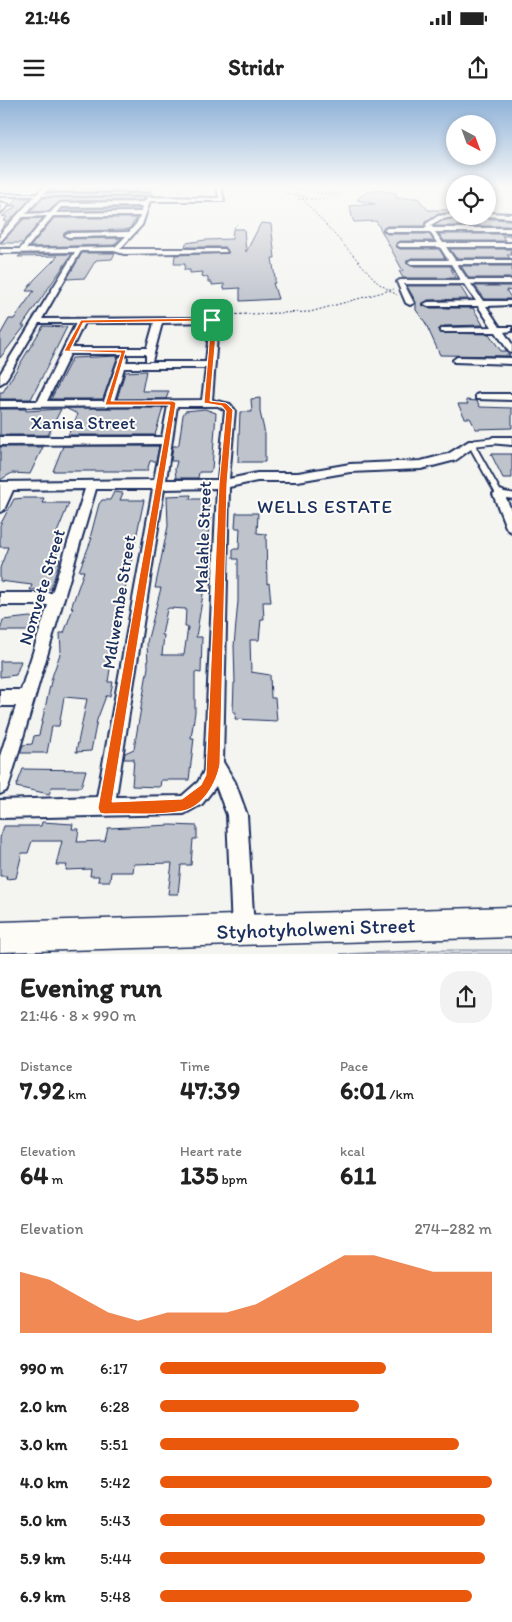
<!DOCTYPE html>
<html lang="en">
<head>
<meta charset="utf-8">
<style>
  body { margin:0; font-family:Itim,sans-serif; background:#f2f2f2; color:#222; height:100vh; display:flex; flex-direction:column; font-size:19px; white-space:nowrap }
  * { box-sizing:border-box; margin:0 }
  p { font-size:16px; color:#767676 }
  .icon { flex:none; width:28px; height:28px; fill:none; stroke:currentColor; stroke-width:2; stroke-linecap:round; stroke-linejoin:round }
  .map { position:relative; height:854px; overflow:hidden }
  .details { display:flex; flex-direction:column; background:#fff; flex:1 }
  .details>* { flex:none }
  .needle { width:32px; rotate:139deg }
  .fabs { position:absolute; left:446px; top:15px; display:grid; gap:10px }
  .fabs a { display:grid; place-items:center; width:50px; height:50px; border-radius:50%; background:#fff; box-shadow:0 2px 8px #0003; font-size:25px }
  .pin { position:absolute; display:grid; place-items:center; width:42px; height:42px; color:#fff; margin:-21px; border-radius:10px; box-shadow:0 2px 8px #0006 }
  .round { display:grid; place-items:center; flex:none; width:52px; height:52px; border-radius:20px; background:#f2f2f2 }
  .overview { display:flex; align-items:center; justify-content:space-between; height:85px; padding:0 20px }
  h1 { font-size:28px; font-weight:700; line-height:38px }
  .stats { display:grid; grid-template-columns:repeat(3,1fr); gap:8px; height:85px; padding:5px 20px }
  .stats div { display:grid; align-content:center }
  .stats b { font-size:25px; font-weight:700 }
  .stats small { font-size:14px; font-weight:400 }
  .stats p { font-size:14px }
  .chart { height:140px; padding:10px 20px }
  .chart p { display:flex; justify-content:space-between }
  .chart svg { width:100%; height:90px; margin-top:5px; fill:#ea580c; opacity:.7 }
  ul { padding:0 20px; list-style:none; font-size:16px }
  li { display:grid; grid-template-columns:80px 60px 1fr; align-items:center; height:38px }
  li i { height:12px; border-radius:6px; background:#ea580c }
  .status { display:flex; justify-content:space-between; align-items:center; height:35px; padding:0 25px; background:#fff; direction:ltr }
  .status svg { height:14px; fill:currentColor }
  header { display:flex; justify-content:space-between; align-items:center; height:65px; padding:0 20px; background:#fff; font-size:22px; font-weight:700 }
  .map>svg:first-child { display:block }
  .green { fill:#d4d6db; stroke:#78829c }
  .building { fill:#bfc3cc; stroke:#1b2f5e; fill-rule:evenodd }
  .lines { fill:none; stroke-linecap:round; stroke-linejoin:round }
  .lane-casing { stroke:#1b2f5e; stroke-width:9 }
  .street-casing { stroke:#1b2f5e; stroke-width:4 }
  .secondary-casing { stroke:#1b2f5e; stroke-width:3 }
  .path { stroke:#1b2f5e; stroke-width:1; stroke-dasharray:2 2; stroke-linecap:butt }
  .lane { stroke:#fdfcf7; stroke-width:5.5 }
  .street { fill:#fdfcf7; fill-rule:evenodd }
  .secondary { fill:#fdfcf7; fill-rule:evenodd }
  .route { fill:#ea580c; stroke:#fff; fill-rule:evenodd }
  .labels { text-anchor:middle; dominant-baseline:central; stroke-width:4; stroke-linejoin:round; paint-order:stroke }
  .street-label { font-size:18px; fill:#1b2f5e; stroke:#fdfcf7 }
  .neighbourhood-label { font-size:19px; letter-spacing:1px; fill:#1b2f5e; stroke:#fdfcf7 }
  .near-street-label { font-size:21px; fill:#1b2f5e; stroke:#fdfcf7 }
</style>
</head>
<body>
<div class="status"><b>21:46</b><svg viewBox="0 0 49 12"><path d="M0 12V9h3v3zM5 12V6h3v6zM10 12V3h3v9zM15 12V0h3v12zM26 1h20v11H26zM47 4h2v5h-2z"/></svg></div>
<header><svg class="icon" aria-label="menu" viewBox="0 0 24 24"><path d="M4 6h16M4 12h16M4 18h16"/></svg>Stridr<svg class="icon" aria-label="share" viewBox="0 0 24 24"><path d="M12 15V3M7 8l5-5 5 5M5 13v7h14v-7"/></svg></header>
<div class="map">
<svg width="512" height="855" viewBox="0 0 512 855">
  <rect width="100%" height="100%" fill="#f4f4f1"/>
  <filter id="ink" filterUnits="userSpaceOnUse"><feTurbulence type="fractalNoise" baseFrequency=".02" numOctaves="2"/><feDisplacementMap in="SourceGraphic" scale="10" xChannelSelector="R" yChannelSelector="G"/><feConvolveMatrix kernelMatrix="1 2 1 2 8 2 1 2 1" color-interpolation-filters="sRGB"/></filter>
  <g filter="url(#ink)">
    <path class="green" d="M434,850H512V854H340Z"/>
    <path class="building" d="M53,86H154L150,92H48Z
      M374,90L396,93V98H418L428,110H455V112L437,114L425,122V126H387L382,129L387,134H429L434,141H400L395,146L400,149H439L445,158H411L406,163L411,166H450L455,178H403L399,171H403L376,121L354,122L352,117L350,106L375,104L357,100L367,91L374,92Z
      M146,97L143,100L60,101L49,111L30,112L43,98Z
      M17,98H31L0,131L7,121H3L7,117L2,116L17,106H11Z
      M140,108L139,110L60,111L62,109Z
      M459,117L511,120L512,126H434L442,121Z
      M43,118L23,143H1L24,119Z
      M54,118H133L136,119L129,129L124,130L68,131L63,134L68,139L120,138L114,145L30,147Z
      M261,123L271,124L275,158H272L275,178V183H273L278,199L240,201V188L224,189V184L212,185V182H208V178L202,176L203,172L190,173V170H184L185,164H174L175,155L228,153L225,147H185L186,143L205,140L232,139L233,129H244L246,152Z
      M439,134H512V136H502L506,141H444Z
      M450,149H510L512,155H507L510,158H456Z
      M82,153H115L112,159L96,160L85,178L67,179Z
      M72,154L22,226H25L0,258V235L9,219H14L34,191H26L34,180L58,156L18,157L20,155Z
      M461,166H512V178H469Z
      M407,186H460L468,199L428,200L422,205L428,208H473L483,225L444,226L438,229L439,233L489,234L501,251H506L510,256L440,255L425,222L416,210V202Z
      M475,186H512V191L506,190L512,199H485Z
      M43,226L67,227L31,299H0V292H3Z
      M118,256L103,299H51L72,258Z
      M146,271L142,291H169L166,299H117L125,272Z
      M260,298V312L265,334V362H238L240,312H252L251,299Z
      M466,300L477,301L480,307L512,308V328L476,329L470,318H465L458,304H468Z
      M65,308H163L155,335H68L78,314Z
      M0,309H26V311L61,309L48,335H0Z
      M205,309L216,313L212,369L210,372H199L198,378H176L175,369L177,361H171L173,346H178L179,343L183,315L185,311Z
      M63,346H159L156,361H150L147,371H53Z
      M0,347H43L30,374L12,373L0,380Z
      M491,354H512V378H503Z
      M114,392L123,393L120,400H144L114,542L108,582H113L110,596H106L97,620L91,651L76,652L87,599L64,597L59,626H52L47,653H20L23,645L32,644L34,636L39,635L52,577L61,551L60,533H64L73,508H71L84,471H79L92,438H90L99,404L102,400H110Z
      M191,395L190,399H210L208,414H211L203,466V476H206L196,537H202L201,573L195,572V612L191,638H194L189,680H161L160,687L132,686L134,659H124L125,653L134,649L136,637L148,567L147,542L161,488H155L168,426L167,396ZM169,508L186,509L185,527H188L184,555H162L164,535H162L167,509Z
      M24,398H44L42,403H69L56,435L63,437L55,459H60L51,489L30,490L32,485L0,481V468L8,447H0V425L14,399Z
      M236,413H258L257,433L266,434L267,484L269,483L271,502H263L264,519H261L259,540H250L251,572L270,575L271,598H275L277,621L235,619L236,612H233L234,583H235L234,546L238,501V459H233V449H239L240,428H235Z
      M30,517L36,519L32,531H0L3,520Z
      M0,561H21L16,575L0,577Z
      M23,669L86,670L81,687H52L49,694L16,687Z
      M42,722L73,724L72,729H79L77,742L105,741L108,728L171,725L197,726V739H193L191,765H181L178,794H168L172,763L134,764L133,772H111L110,781H98L99,776H90L91,769L66,770L67,765H56L62,741H32L28,753H22L16,778L6,779L7,776H0V738L4,726H41Z"/>
    <g class="lines">
      <defs>
        <path id="lane" d="M493,341L475,343L473,344L474,349L499,394L512,396"/>
        <path id="street" d="M217,86H221L224,101H150L142,125L120,149H225L227,152L124,154L114,151H81L42,219L215,218L218,223L212,300L230,304L235,310L229,379L257,373H298L350,364L421,361L448,354L469,341H477L478,344L456,360L421,369L350,372L298,381H257L229,387L223,662L235,682L247,715L254,830L251,838L243,841L235,838L232,830L227,715L216,686L202,704L184,714L0,718V700L97,697L153,389H96L9,685L6,691L0,694V656L16,606H0V590H21L48,505H0V493H52L85,389L13,390L4,410L0,412V382L154,380L161,344L0,345V337H162L168,306L0,307V301H38L76,223H39L5,281L0,284V274L75,152L0,153V149H20L47,116L23,117L21,114L50,113L60,103L144,102L148,97L219,98ZM143,106L141,112L56,113L61,107ZM53,116H140L136,124L129,132L68,133L65,135L68,137L126,136L115,147L26,149ZM84,223H154L147,248H72ZM162,223L210,222L206,262H126L127,258L123,255L119,258L104,301H47L70,254H146V261H152ZM124,268H206L202,300L114,301ZM177,306H218L225,310L218,380H166ZM217,388L204,671L198,682L182,696L116,697L164,389Z
          M0,94H149L151,95L0,96Z
          M0,102L9,105L0,113L2,106H0Z
          M488,113L512,114V118L486,116Z
          M455,114L457,117L441,119L431,125L433,128H512V132H435L443,143H512V147H446L455,160H512V164H457L468,180H512V184H471L483,201H512V205L486,206L500,227H512V231L504,232L512,244V253L509,252L496,232H441L440,230L444,228L492,227L478,206H428L424,204L428,202L476,201L464,184H404L414,203L410,205L406,203L397,182L400,180H461L451,164H411L408,162L411,160H448L440,147H400L397,145L400,143H437L430,132H387L384,130L387,128H427L426,124L438,116Z
          M457,257L512,258V264L454,262L453,260Z
          M479,294H512V300L476,299V295Z
          M493,337H512V345L489,343L488,341Z
          M499,390L503,391L512,412V432L508,430L506,427L493,394Z"/>
        <path id="secondary" d="M44,86H51L0,142V134Z
          M512,807V837L0,852V822Z"/>
      </defs>
      <use href="#lane" class="lane-casing"/>
      <use href="#street" class="street-casing"/>
      <use href="#secondary" class="secondary-casing"/>
      <path class="path" d="M291,86L378,183L397,195
        M293,87L337,97
        M179,91L191,86
        M283,93L307,97
        M327,93L342,95
        M298,99H328
        M234,128L237,124
        M220,215L310,212L394,189"/>
      <use href="#lane" class="lane"/>
      <use href="#street" class="street"/>
      <use href="#secondary" class="secondary"/>
    </g>
  </g>
  <linearGradient id="sky" x2="0" y2="1"><stop stop-color="#8fb2d8"/><stop offset="0.42" stop-color="#fafaf9"/><stop offset="1" stop-color="#fafaf9" stop-opacity="0"/></linearGradient>
  <rect width="512" height="206" fill="url(#sky)"/>
  <path class="route" d="M212,218L217,223L210,301L226,303L233,310L227,384L220,664C217,682 203,707 183,711C158,716 130,713 105,714L100,713L98,708L170,305H105L121,253L64,251L81,220ZM211,221L204,303L222,306L226,311L219,384L206,675L201,685L182,699L112,702L176,303L173,301H111L126,250H70L83,223Z"/>
  <g class="labels">
    <g class="street-label">
      <text x="83" y="323">Xanisa Street</text>
      <text transform="translate(203 437) rotate(-88)">Malahle Street</text>
      <text transform="translate(42 487) rotate(-73)">Nomvete Street</text>
      <text transform="translate(119 502) rotate(-81)">Mdlwembe Street</text>
    </g>
    <g class="neighbourhood-label">
      <text x="325" y="406">WELLS ESTATE</text>
    </g>
    <g class="near-street-label">
      <text transform="translate(316 828) rotate(-2)">Styhotyholweni Street</text>
    </g>
  </g>
</svg>
<div class="fabs">
<a><svg class="needle" viewBox="-14 -14 28 28"><path d="M0-13l5 13h-10z" fill="#e53935"/><path d="M0 13l5-13h-10z" fill="#767676"/></svg></a>
<a><svg class="icon" aria-label="locate" viewBox="0 0 24 24"><circle cx="12" cy="12" r="6"/><path d="M12 2v4M12 18v4M2 12h4M18 12h4"/></svg></a>
</div>
<div class="pin" style="left:212px;top:220px;background:#1e9e55"><svg class="icon" aria-label="arrive" viewBox="0 0 24 24"><path d="M6 21V4h12l-3 4 3 4H6"/></svg></div>
</div>
<section class="details">
<div class="overview"><div><h1>Evening run</h1><p>21:46 · 8 × 990 m</p></div><a class="round"><svg class="icon" aria-label="share" viewBox="0 0 24 24"><path d="M12 15V3M7 8l5-5 5 5M5 13v7h14v-7"/></svg></a></div>
<div class="stats">
<div><p>Distance</p><b>7.92<small> km</small></b></div>
<div><p>Time</p><b>47:39</b></div>
<div><p>Pace</p><b>6:01<small> /km</small></b></div>
</div>
<div class="stats">
<div><p>Elevation</p><b>64<small> m</small></b></div>
<div><p>Heart rate</p><b>135<small> bpm</small></b></div>
<div><p>kcal</p><b>611</b></div>
</div>
<div class="chart"><p><span>Elevation</span>274–282 m</p>
<svg viewBox="0 0 160 44" preserveAspectRatio="none"><path d="M0 44V14L10 18L20 26L30 34L40 38L50 34L60 34L70 34L80 30L90 22L100 14L110 6L120 6L130 10L140 14L150 14L160 14V44z"/></svg>
</div>
<ul>
<li><b>990 m</b>6:17<i style="width:68%"></i></li>
<li><b>2.0 km</b>6:28<i style="width:60%"></i></li>
<li><b>3.0 km</b>5:51<i style="width:90%"></i></li>
<li><b>4.0 km</b>5:42<i style="width:100%"></i></li>
<li><b>5.0 km</b>5:43<i style="width:98%"></i></li>
<li><b>5.9 km</b>5:44<i style="width:98%"></i></li>
<li><b>6.9 km</b>5:48<i style="width:94%"></i></li>
</ul>
</section>
</body>
</html>
